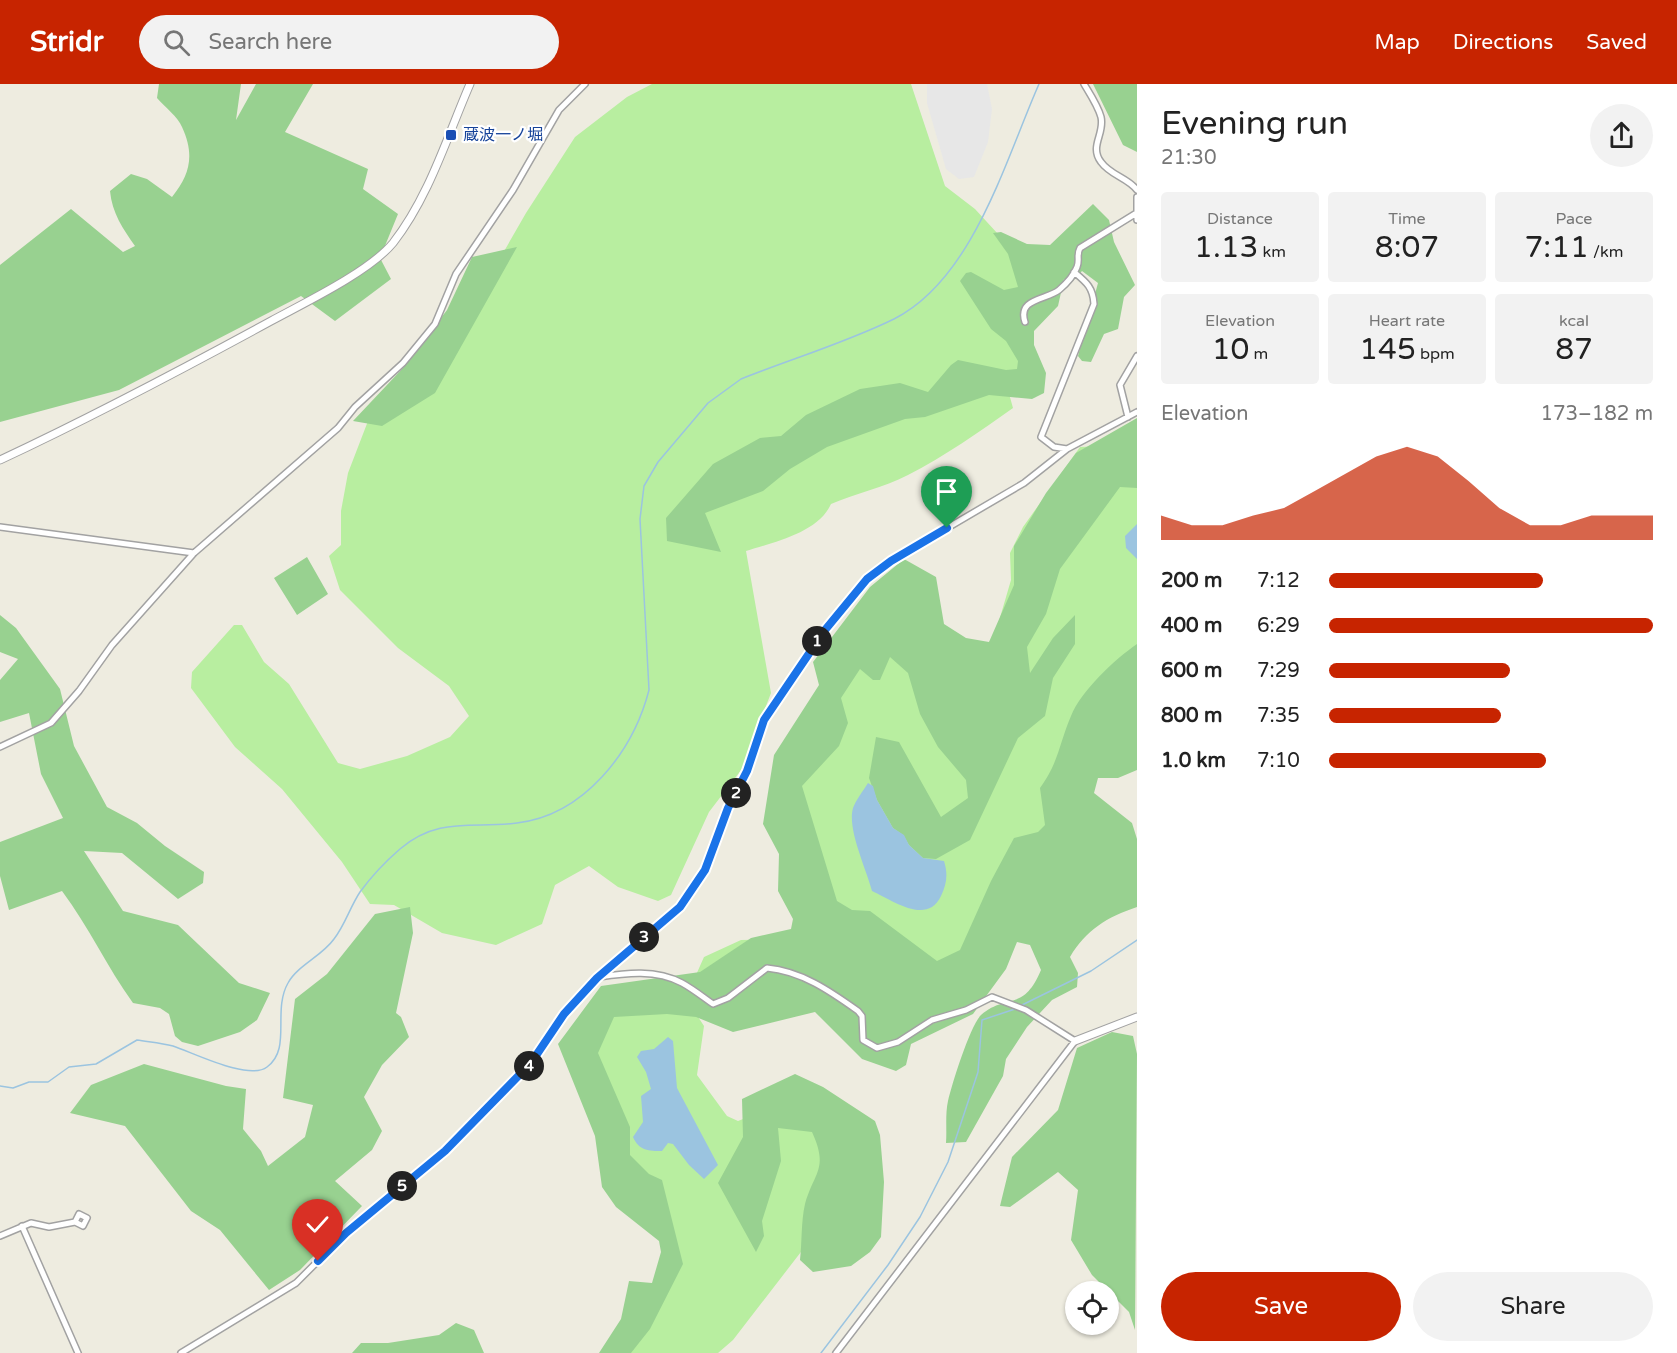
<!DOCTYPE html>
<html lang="en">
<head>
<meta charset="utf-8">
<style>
  body { margin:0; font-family:"Varela Round","Noto Sans JP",sans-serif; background:#f2f2f2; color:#222; height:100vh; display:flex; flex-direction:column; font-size:22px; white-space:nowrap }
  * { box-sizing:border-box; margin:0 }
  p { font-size:20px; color:#767676 }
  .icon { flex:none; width:33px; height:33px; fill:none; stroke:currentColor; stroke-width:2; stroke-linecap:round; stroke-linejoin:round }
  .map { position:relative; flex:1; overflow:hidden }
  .panel { display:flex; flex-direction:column; background:#fff; width:540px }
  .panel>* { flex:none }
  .fabs { position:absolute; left:1065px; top:1197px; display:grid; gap:12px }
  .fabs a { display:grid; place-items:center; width:54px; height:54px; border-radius:50%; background:#fff; box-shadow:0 2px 4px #0004; font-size:30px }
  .pin { position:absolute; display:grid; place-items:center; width:51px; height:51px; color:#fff; margin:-62px -26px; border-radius:50% 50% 50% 0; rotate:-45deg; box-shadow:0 0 6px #0007 }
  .pin .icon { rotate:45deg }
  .km { position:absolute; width:30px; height:30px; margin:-15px; border-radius:50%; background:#222; color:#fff; font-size:16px; line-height:30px; text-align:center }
  .round { display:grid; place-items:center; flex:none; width:63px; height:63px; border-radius:32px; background:#f2f2f2 }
  .headline { display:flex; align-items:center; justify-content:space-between; height:102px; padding:0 24px }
  h1 { font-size:33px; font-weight:600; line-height:45px }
  .figures { display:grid; grid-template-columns:repeat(3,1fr); gap:9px; height:102px; padding:6px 24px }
  .figures div { display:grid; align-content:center; border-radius:6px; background:#f2f2f2; text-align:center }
  .figures b { font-size:30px; font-weight:600 }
  .figures small { font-size:16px; font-weight:400 }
  .figures p { font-size:16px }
  .chart { height:168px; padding:12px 24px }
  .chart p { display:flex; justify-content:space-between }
  .chart svg { width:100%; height:108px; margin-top:6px; fill:#c72400; opacity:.7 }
  .cta { display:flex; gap:12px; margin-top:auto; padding:12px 24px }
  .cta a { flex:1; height:69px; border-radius:36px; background:#c72400; color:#fff; font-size:24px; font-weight:600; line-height:69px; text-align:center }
  .cta a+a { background:#f2f2f2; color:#222 }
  ul { padding:0 24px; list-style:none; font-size:20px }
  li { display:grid; grid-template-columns:96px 72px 1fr; align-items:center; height:45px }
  li i { height:15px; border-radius:8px; background:#c72400 }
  header { display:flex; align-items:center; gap:36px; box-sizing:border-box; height:84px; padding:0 30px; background:#c72400; color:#fff }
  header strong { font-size:28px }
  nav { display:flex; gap:33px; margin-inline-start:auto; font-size:21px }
  .search { width:420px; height:54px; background:#f2f2f2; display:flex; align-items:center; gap:15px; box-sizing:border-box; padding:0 21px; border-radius:33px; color:#767676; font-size:22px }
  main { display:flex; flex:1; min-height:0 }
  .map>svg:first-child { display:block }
  .grass { fill:#b8eea0 }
  .forest { fill:#98d190 }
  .parking { fill:#e7e7e7 }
  .water { fill:#9bc4e0 }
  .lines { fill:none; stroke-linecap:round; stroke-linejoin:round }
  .stream { stroke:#9bc4e0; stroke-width:1.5 }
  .minor-casing { stroke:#a2a2a2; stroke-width:8 }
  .tertiary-casing { stroke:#a2a2a2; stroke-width:9 }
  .minor { stroke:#fff; stroke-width:5 }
  .tertiary { stroke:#fff; stroke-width:7 }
  .route-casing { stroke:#fff; stroke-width:12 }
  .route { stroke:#1a73e8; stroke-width:8 }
  .transit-dot { fill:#1a4fb4; stroke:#fff; stroke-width:2 }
  .labels { text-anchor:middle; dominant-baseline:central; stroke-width:4.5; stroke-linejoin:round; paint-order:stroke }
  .transit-label { font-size:16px; fill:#164399; stroke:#fff; text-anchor:start }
</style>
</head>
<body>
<header>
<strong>Stridr</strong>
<div class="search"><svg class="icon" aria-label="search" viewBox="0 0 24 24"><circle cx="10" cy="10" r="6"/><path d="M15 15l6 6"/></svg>Search here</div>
<nav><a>Map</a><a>Directions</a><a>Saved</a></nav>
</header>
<main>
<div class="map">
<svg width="1137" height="1269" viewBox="0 0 1137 1269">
  <rect width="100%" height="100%" fill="#eeece0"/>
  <path class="grass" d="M652,0H911L945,102L975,125L1022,176L1020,294L1006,299L1013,324C979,348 945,372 908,391C883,404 856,409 831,420C818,449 774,458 746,467L771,609L742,685L709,728L671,811L658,817L618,803L589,782L555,801L542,840L496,861L442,849L394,821L370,820L342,778L282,705L235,663L191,604L192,588L234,541H242L264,578L289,600L338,679L360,685L407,672L450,653L469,632L449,602L398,564L340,506L329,472L341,461V427L348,389L368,337L491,190L526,129L575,53L627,13Z
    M1102,362L1137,366V641L1090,663L1067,736L969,864L862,925L692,900L704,873L741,856L784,855L798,839L771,724L871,545L925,608L994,554L1011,496L1010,469L1023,443L1080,363Z
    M689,919L704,942L697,991L727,1032L738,1037L761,1028L812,1045L819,1056L822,1086L804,1164L733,1256L718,1269H608L671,1176L633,1092L587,959L602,923Z"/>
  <path class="forest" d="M159,0H241L236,36L256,0H313L285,48L368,85L363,105L398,130L380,174L391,195L335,237L301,212L119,306L0,338V181L71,125L123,168L135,162C123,145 112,129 110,107L131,90L147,95L172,113C190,91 195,71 182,43C178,33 165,23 157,14Z
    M1093,0H1137V68L1123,61Z
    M1093,120L1109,136L1114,158L1135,201L1124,213L1118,245L1104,250L1091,278L1082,277L1078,272L1098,199L1082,187L1071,199L1064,195L1058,222L1034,247V261L1046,289L1044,309L1032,315L989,311L925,333L905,335L827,363L790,385L763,407L705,429L721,468L667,457L666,434L713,380L760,354L781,352L806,331L860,305L900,299L928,308L951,281L958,276L1006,286L1017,285L1018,277L1006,257L991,245L960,197L966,189L971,188L1004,206L1018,203L1008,170L993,149L1001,148L1027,160L1050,161Z
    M517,163L435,309L382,342L353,337L403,284L447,226L472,173Z
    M1137,334V404L1120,403L1060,485L1046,530L1027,563L1030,589L1053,554L1075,531V560L1053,594L1045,632L1018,654L970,756L936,775L923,774L909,761L903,751L893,744L877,716L869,694L876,653L899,658L941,733L968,714L966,696L938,663L920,630L908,589L890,573L880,596H873L860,585L841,614L848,639L839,662L802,702L837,817L852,826L870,827L937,877L960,866L991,797L1014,754L1038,748L1045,741L1040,704C1059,678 1059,660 1071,632C1081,607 1115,575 1137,560V686L1118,694H1098L1094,709L1132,739L1137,755V823C1107,833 1086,846 1070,873L1078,889L1077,903L1052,916L1027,943L1006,975L1003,992L966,1058L946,1059C947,1046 945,1030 948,1017C952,1000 970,942 981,931C1006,909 1023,929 1041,886L1030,861L1017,858L1006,885L973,930L911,960L906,981L896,987L862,975L815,928L733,948L696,933L667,930L614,933L598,969L630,1043V1071L649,1090L662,1096L683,1180L650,1245L631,1269H599L621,1235L629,1197L652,1199L661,1168L659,1157L616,1123L602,1103L595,1052L558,960L601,902L700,888L751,854L791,845L793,835L778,807L779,770L763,740L774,671L819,601L813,578L870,503L904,475L936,493L944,540L966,554L989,558L1014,501V462L1046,409L1076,369Z
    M307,473L328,510L297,531L274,494Z
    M0,531L16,544L60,605L74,662L107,723L137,739L165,762L204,788L203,799L178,815L122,769L84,767L123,827L178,841L239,899L270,909L257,936L240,948L198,962L182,958L175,952L169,930L160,924L133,919C107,883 89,843 62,807L9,826L0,792V758L63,734L41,690L29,629L0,638V596L18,575L0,568Z
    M410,823L413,849L396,929L401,933L409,953L382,981L364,1013L382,1047L372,1066L335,1097L362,1122L300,1186L269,1206L220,1146L191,1127L125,1042L70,1029L91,1001L144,980L226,1002L246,1005L243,1045L261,1067L268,1082L305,1053L313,1021L283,1014L295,915L327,890L375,830Z
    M1112,948L1133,952L1137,970L1135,1246L1129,1228L1092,1191L1071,1156L1078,1106L1058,1088L1010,1123L1000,1122L1012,1073L1058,1026L1077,964Z
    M795,990L823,1003L875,1037L880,1051L884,1098L881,1153L870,1168L851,1182L813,1188L800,1176C802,1158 801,1137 805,1120C814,1088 829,1085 812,1048L778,1044L781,1077L762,1137L764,1152L756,1168L718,1099L743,1053L742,1015Z
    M456,1239L474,1246L484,1269H352L361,1259H388L439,1251Z"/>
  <path class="parking" d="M927,0H987L992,25L988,58L974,93L959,95L946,85L927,19Z"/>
  <path class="water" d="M1137,440V475L1126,464L1125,452Z
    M868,699L873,702L877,716L893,744L904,751L909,761L923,774L944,777C948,790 947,799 941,812C927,842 892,816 872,807C866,784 847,745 853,724C856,716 863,707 868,699Z
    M668,953L673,957L677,1004L718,1081L704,1095L689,1081L673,1060L668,1059L662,1067C649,1067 639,1067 633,1053L643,1038L641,1012L651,1005L646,988L637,973L641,967L654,965Z"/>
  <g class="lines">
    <path class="stream" d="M1022,921L1091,887L1137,856
      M0,1002L13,1004L29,998H48L69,983L96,980L137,956C149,958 161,959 173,962C194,969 249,997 267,983C292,965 272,927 288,899C297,882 322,872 334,855C345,841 350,823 360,808C371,793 386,777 400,765C439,732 473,745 517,739C584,731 633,668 649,606L640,435L644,402L658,378L708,319L741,295C791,275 845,259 894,235C973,195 1005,77 1039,0
      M821,1269L888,1181L920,1133L948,1078L978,988L982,936L1015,925"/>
    <defs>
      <path id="minor" d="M1084,0C1090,10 1098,22 1101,33C1105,50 1089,62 1101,78C1110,91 1128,94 1137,106
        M1137,113V136
        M1025,238C1017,214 1047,216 1059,206C1066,200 1074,191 1077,183C1080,176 1076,171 1080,164L1135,130
        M1128,333L1120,301L1137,272
        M1067,365L1054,363L1041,353L1094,220C1093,203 1086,198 1074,188
        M0,443L194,469
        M0,663L51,639L79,607L112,561L194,469L338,344L355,323L403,279L435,240L456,190L513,106L559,26L585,0
        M599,893C626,889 656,885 682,899C693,905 703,913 713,920L728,914L767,884C801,887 830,907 858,927L862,932L863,956L877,964L898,958L932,936L966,926L992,913L1026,926L1075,957L836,1269
        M22,1142L78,1269
        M0,1152L31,1139L49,1143L75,1138L83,1142L87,1134L79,1130L75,1138
        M181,1269L296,1199L346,1149L445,1067L531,979L565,930L597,894L680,823L705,786L728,724L747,687L764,636L825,546L867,495L891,477L1024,399L1067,365L1137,328"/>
      <path id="tertiary" d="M0,376C92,333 181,286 271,237C304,219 369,188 393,159C429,113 447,53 470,0
        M1075,957L1137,933"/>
    </defs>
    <use href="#minor" class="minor-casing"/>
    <use href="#tertiary" class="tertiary-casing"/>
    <use href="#minor" class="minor"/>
    <use href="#tertiary" class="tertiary"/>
  </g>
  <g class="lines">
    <defs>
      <path id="route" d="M318,1177L346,1149L445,1067L531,979L564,930L597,894L680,823L705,786L728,724L747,687L764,636L825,546L867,495L891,477L947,444"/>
    </defs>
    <use href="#route" class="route-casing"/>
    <use href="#route" class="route"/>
  </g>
  <rect class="transit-dot" x="445" y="45" width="12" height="12" rx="3"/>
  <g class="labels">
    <g class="transit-label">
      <text x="463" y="51">蔵波一ノ堀</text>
    </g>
  </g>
</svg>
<div class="fabs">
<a><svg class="icon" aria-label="locate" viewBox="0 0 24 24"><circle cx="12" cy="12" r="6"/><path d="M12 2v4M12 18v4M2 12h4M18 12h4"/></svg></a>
</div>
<div class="pin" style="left:947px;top:444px;background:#1e9e55"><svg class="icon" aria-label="arrive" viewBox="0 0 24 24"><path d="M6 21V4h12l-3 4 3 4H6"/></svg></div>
<div class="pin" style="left:318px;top:1177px;background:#d93025"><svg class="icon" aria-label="check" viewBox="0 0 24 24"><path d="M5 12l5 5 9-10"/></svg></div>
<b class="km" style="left:817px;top:557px">1</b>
<b class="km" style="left:736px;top:709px">2</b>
<b class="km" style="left:644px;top:853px">3</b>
<b class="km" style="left:529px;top:982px">4</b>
<b class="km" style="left:402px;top:1102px">5</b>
</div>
<section class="panel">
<div class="headline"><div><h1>Evening run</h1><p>21:30</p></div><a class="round"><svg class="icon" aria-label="share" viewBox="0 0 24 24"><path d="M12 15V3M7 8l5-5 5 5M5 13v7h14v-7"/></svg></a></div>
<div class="figures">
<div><p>Distance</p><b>1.13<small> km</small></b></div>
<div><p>Time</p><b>8:07</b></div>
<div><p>Pace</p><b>7:11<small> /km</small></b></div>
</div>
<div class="figures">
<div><p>Elevation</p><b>10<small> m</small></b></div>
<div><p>Heart rate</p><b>145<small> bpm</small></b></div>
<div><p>kcal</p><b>87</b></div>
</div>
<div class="chart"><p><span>Elevation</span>173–182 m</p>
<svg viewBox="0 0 160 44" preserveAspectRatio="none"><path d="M0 44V34L10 38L20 38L30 34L40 31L50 24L60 17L70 10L80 6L90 10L100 20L110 31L120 38L130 38L140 34L150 34L160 34V44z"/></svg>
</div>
<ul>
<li><b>200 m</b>7:12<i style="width:66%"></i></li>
<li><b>400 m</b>6:29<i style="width:100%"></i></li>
<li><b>600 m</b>7:29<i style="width:56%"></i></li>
<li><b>800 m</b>7:35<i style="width:53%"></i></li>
<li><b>1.0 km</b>7:10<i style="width:67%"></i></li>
</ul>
<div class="cta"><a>Save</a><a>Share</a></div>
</section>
</main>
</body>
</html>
